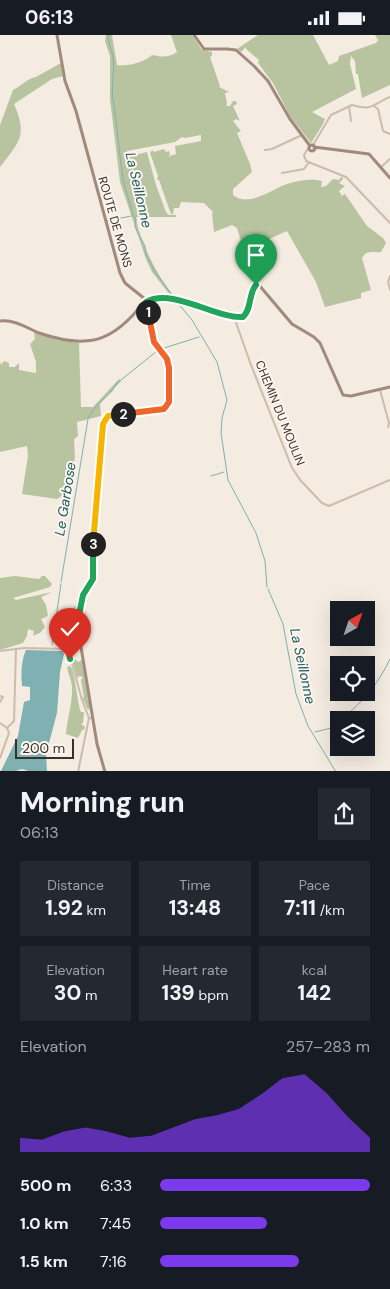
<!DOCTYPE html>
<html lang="en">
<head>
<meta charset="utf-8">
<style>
  body { margin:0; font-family:"DM Sans",sans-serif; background:#242831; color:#f1f3f6; height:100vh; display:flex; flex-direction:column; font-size:19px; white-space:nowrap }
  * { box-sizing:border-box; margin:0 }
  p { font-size:16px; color:#9ea1a6 }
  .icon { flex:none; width:28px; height:28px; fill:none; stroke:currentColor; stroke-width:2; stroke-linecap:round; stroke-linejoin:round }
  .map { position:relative; height:736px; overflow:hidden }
  .side { display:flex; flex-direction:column; background:#171b24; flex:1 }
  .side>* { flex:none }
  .needle { width:32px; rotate:40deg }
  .tools { position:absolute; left:330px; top:566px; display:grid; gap:10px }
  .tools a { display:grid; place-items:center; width:45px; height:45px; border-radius:0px; background:#171b24; box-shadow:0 5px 20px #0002; font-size:25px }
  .scale { position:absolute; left:15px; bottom:12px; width:59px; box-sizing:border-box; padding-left:5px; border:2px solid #3b302b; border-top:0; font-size:14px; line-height:18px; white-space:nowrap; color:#3b302b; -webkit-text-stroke:4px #fbf5ee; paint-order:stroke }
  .pin { position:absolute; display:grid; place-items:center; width:42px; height:42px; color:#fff; margin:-51px -21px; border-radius:50% 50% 50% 0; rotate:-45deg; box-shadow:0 0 5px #0007 }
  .pin .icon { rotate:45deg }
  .km { position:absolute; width:25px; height:25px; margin:-12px; border-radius:50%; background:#222; color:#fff; font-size:14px; line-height:25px; text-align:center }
  .round { display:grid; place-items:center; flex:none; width:52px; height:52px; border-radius:0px; background:#242831 }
  .headline { display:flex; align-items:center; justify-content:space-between; height:85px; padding:0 20px }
  h1 { font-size:28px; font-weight:700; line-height:38px }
  .stats { display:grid; grid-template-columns:repeat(3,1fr); gap:8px; height:85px; padding:5px 20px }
  .stats div { display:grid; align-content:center; border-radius:0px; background:#242831; text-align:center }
  .stats b { font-size:21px; font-weight:700 }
  .stats small { font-size:14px; font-weight:400 }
  .stats p { font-size:14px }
  .chart { height:140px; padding:10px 20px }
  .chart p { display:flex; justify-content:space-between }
  .chart svg { width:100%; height:90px; margin-top:5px; fill:#7c3aed; opacity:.7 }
  ul { padding:0 20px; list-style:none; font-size:16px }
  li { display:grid; grid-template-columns:80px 60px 1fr; align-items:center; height:38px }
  li i { height:12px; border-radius:6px; background:#7c3aed }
  .status { display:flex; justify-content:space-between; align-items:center; height:35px; padding:0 25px; background:#171b24; direction:ltr }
  .status svg { height:14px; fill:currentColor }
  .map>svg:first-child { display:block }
  .green { fill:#b8c4a0 }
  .water { fill:#7fb0b2 }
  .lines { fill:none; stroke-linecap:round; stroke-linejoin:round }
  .stream { stroke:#7fb0b2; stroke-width:1 }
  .street { stroke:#cdbbac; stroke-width:2 }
  .secondary { stroke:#a18a7d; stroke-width:3 }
  .split-1-casing { stroke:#fff; stroke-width:10 }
  .split-2-casing { stroke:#fff; stroke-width:10 }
  .split-3-casing { stroke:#fff; stroke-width:10 }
  .split-4-casing { stroke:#fff; stroke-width:10 }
  .split-1 { stroke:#22a559; stroke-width:6 }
  .split-2 { stroke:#f0652b; stroke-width:6 }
  .split-3 { stroke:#f5b400; stroke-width:6 }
  .split-4 { stroke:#22a559; stroke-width:6 }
  .labels { text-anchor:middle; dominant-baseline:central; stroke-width:4; stroke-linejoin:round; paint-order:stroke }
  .street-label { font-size:12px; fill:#3b302b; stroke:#fbf5ee }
  .water-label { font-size:14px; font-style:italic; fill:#1f5a5e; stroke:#fbf5ee }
</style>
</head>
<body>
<div class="status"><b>06:13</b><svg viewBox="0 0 49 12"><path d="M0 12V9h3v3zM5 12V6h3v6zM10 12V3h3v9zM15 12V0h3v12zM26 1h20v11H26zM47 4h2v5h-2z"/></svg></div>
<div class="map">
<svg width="390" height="737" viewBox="0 0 390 737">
  <rect width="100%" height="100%" fill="#f4ebe1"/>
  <path class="green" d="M106,0H112L117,30C126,32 145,27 152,20C160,22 169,23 177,17L171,0H192L202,15L212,17V21L210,22L220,51L219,52L229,57L225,58L227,69L226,71H230L233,66H236L237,69L233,71L240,86L236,84L233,86L241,96L237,98L250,129L252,137L233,154V160C249,173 272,154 287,149C296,146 312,143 322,146L321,152L326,151L333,144L339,145L342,141L343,144L339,148L345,151L339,156L342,161L345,159L367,191L383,203L386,208L381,217C373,218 367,214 362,223L371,255L361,258V263L325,272L316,247L287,196L262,207L243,212L237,193L232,190L214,197L212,179L213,177L204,168L181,167L179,173H174L173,179H171L159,145H157L158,141L150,118L152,115L154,117L164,114L166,117L169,116L170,120L167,122L176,119L175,111L201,106V100L185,103L182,102L175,107L127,116V122L147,117L156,150L166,177L169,180H176V182H136C138,204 160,247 176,263H170V260L152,237L146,224L120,147L110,64V21L105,6Z
    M258,0H313L329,30L338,26L339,21L376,8L378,5L375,0H390V50L362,63L358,39H356L355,26L351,21L350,29L356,54L312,77L325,84L323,89L311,108L290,81L273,48L258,28L259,25L246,14V12L241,17L237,14Z
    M61,28L63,41L52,44L14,69C28,101 19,107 0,132V90L13,55C20,52 28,43 36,42Z
    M34,297L54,304L79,308L81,372H93L119,344L121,346L100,369L101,381L77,387L78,401L74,404L75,422L66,464L63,460L57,464L22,459L28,421L27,411L0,417V326L1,330L4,326L9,328V332H15L19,328V335L36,338V327L30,309L35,304Z
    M15,541L39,544L42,541H45L52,549L50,552L13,563L16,565L52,557L41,562L46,570L48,581L41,584L45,592L40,598L33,601L34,596L28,594L27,601L23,608L0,615V543Z
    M79,562L80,565L69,592L67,609H63L60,605L63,589L68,586Z
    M73,608L75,624L78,627L82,625L90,673L88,675L82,662L84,663L81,645L83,642L80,641L77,643L71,621L70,609Z
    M70,631C75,634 77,668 81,677H84L83,688L81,689L85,692L84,695H82L78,703L66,699C67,684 73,667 72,651C71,644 68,638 67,632Z"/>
  <path class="water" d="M26,615L62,616L64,619L60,637L57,678L46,719L47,736H28L22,734L16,736H1L18,701L24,667L30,665V652L22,651C21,639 21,626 26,615Z"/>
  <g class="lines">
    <path class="stream" d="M108,0C108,9 112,14 113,22C115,35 111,51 113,64C117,90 119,117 123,144C125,156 131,168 133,181L136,183L135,192L145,211L146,219L154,235L174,263
      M107,186L131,181
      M176,266L192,285L217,327L227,365L222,383L221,398L228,445L256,498L265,526L267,552
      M161,314L199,302
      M88,383L98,369L112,356L116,349L157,316
      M211,441L224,437
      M61,547L88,384
      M268,554L283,589L296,659L308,691L336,737
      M52,610L61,549
      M341,685C363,666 377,651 390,624
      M315,697L331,693L339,686"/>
    <path class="street" d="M349,71L351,86
      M374,71L378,74L383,96L390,99
      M313,110L331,80L352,70C373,76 371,70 390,62
      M309,112L304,120L306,126L346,142L390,188
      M265,115L272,114L302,100
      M381,132L390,124
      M282,138L304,134L309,127
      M390,241L388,247L390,255
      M234,282L251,330L292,433L301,446L322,468L329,471L390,445
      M380,355L389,388L388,392
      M79,580L71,597L68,614L82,665L89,683H93
      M0,616L24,613L68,614
      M0,661L3,662L0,667
      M0,688L7,693L9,698L0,723
      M7,693L14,686L16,614
      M78,737L89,683"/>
    <path class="secondary" d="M57,0L65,46L76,76L120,238L125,248L145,264L154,307L168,327L170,354L169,367L166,372L110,380L105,383L103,389L95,474L92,530L93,545L83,560L79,580L81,612L97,709L105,737
      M194,0L204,14H227L236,15L254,31L268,46L290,84L310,111
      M309 113a3 3 0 1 1 6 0a3 3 0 1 1-6 0Z
      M314,112L369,119L390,143
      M0,286C14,284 27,293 39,298C54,303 69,307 84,306C104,306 120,294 133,280C138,274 143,267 150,265C177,255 218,284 243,282L248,275L253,253L259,250L292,289L314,302L320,308L343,360L351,361L390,352"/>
  </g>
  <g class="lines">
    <defs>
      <path id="split-1" d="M148,277L146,267C172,252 216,284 243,282C252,274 248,259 256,250"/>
      <path id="split-2" d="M123,379L164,374L169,367V333L167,324L154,307L148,277"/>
      <path id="split-3" d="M93,509L103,389L108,381L123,379"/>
      <path id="split-4" d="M70,624L68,614L71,598L79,580L83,560L93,544V509"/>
    </defs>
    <use href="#split-1" class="split-1-casing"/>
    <use href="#split-2" class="split-2-casing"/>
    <use href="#split-3" class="split-3-casing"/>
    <use href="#split-4" class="split-4-casing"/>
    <use href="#split-1" class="split-1"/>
    <use href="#split-2" class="split-2"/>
    <use href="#split-3" class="split-3"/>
    <use href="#split-4" class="split-4"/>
  </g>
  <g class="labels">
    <g class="street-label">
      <text transform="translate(115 187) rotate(74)">ROUTE DE MONS</text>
      <text transform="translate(280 378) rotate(68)">CHEMIN DU MOULIN</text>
    </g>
    <g class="water-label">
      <text transform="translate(139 155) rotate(77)">La Seillonne</text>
      <text transform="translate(65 464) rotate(-81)">Le Garbose</text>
      <text transform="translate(303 631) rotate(78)">La Seillonne</text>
    </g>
  </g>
</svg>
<div class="tools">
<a><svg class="needle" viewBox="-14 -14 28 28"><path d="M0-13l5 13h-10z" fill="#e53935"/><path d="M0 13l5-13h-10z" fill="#9ea1a6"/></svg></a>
<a><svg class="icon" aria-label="locate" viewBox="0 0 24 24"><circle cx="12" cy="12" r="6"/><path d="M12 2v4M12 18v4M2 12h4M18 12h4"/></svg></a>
<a><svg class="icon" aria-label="layers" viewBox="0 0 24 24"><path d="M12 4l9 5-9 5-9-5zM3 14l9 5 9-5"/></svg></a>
</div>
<div class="scale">200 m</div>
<div class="pin" style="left:256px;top:250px;background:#1e9e55"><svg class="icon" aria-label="arrive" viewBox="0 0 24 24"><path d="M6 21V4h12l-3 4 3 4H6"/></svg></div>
<div class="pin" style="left:70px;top:624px;background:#d93025"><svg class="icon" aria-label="check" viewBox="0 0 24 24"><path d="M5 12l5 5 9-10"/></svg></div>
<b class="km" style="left:148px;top:277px">1</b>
<b class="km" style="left:123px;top:379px">2</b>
<b class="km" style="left:93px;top:509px">3</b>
</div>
<section class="side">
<div class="headline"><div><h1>Morning run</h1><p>06:13</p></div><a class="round"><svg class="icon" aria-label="share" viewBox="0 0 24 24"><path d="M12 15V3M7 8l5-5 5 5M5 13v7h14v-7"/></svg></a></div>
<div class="stats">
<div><p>Distance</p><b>1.92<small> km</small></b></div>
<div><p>Time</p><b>13:48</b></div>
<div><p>Pace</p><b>7:11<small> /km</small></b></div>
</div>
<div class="stats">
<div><p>Elevation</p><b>30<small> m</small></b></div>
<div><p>Heart rate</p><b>139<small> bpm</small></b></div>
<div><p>kcal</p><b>142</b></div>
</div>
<div class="chart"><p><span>Elevation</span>257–283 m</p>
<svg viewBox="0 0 160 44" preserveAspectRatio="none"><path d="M0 44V37L10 38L20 34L30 32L40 34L50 37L60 36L70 32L80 28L90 26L100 23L110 16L120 8L130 6L140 15L150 27L160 37V44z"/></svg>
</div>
<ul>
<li><b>500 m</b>6:33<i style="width:100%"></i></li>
<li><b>1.0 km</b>7:45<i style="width:51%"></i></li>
<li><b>1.5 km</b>7:16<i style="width:66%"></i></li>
</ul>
</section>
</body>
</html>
